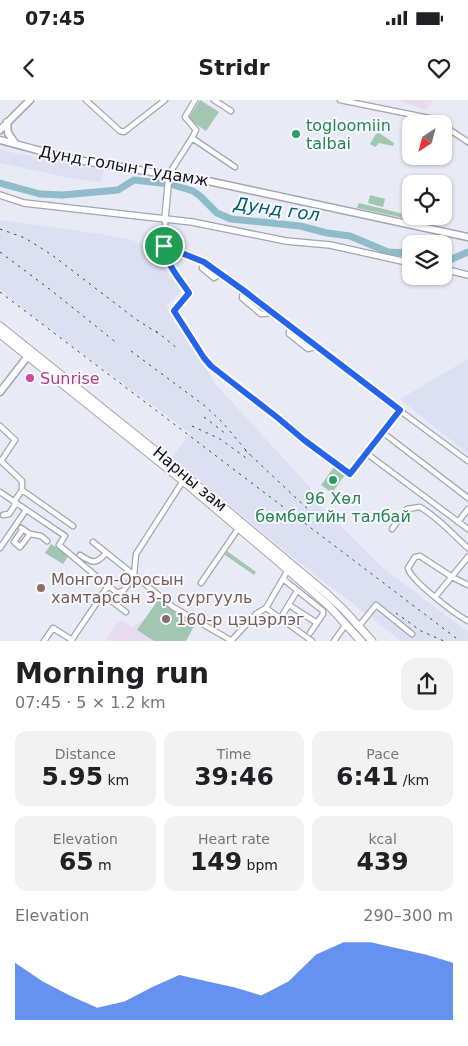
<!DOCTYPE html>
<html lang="en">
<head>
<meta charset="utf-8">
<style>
  body { margin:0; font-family:"DejaVu Sans",sans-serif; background:#f2f2f2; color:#202124; height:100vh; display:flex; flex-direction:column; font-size:19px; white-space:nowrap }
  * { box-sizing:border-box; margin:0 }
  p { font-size:16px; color:#757577 }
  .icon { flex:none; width:28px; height:28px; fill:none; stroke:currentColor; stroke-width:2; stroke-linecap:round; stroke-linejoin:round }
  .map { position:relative; height:541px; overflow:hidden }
  .panel { display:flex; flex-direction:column; background:#fff; flex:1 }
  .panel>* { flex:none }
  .needle { width:32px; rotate:216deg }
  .buttons { position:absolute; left:402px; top:15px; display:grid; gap:10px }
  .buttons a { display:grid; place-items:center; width:50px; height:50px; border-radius:10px; background:#fff; box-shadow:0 1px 4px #0004; font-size:25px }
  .pin { position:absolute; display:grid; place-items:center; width:42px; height:42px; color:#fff; margin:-21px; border:2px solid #fff; border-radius:50%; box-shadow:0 1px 5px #0007 }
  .round { display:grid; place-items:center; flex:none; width:52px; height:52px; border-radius:15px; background:#f2f2f2 }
  .head { display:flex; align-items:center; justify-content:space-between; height:85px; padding:0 15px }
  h1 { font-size:28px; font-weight:800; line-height:38px }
  .metrics { display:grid; grid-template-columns:repeat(3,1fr); gap:8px; height:85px; padding:5px 15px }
  .metrics div { display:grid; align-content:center; border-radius:12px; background:#f2f2f2; text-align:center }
  .metrics b { font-size:25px; font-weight:800 }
  .metrics small { font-size:14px; font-weight:400 }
  .metrics p { font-size:14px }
  .chart { height:140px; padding:10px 15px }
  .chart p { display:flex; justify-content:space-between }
  .chart svg { width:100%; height:90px; margin-top:5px; fill:#2563eb; opacity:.7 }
  .status { display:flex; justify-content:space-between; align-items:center; height:35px; padding:0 25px; background:#fff; direction:ltr }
  .status svg { height:14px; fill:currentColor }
  header { display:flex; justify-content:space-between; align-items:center; height:65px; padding:0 15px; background:#fff; font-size:22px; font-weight:800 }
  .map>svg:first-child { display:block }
  .built { fill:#dde0f3 }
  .education { fill:#e9dcef }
  .green { fill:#a1c6b1 }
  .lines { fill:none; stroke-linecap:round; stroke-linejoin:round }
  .river { stroke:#90bcca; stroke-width:7 }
  .minor-casing { stroke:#a3a5b0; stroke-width:7 }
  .tertiary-casing { stroke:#a3a5b0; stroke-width:8 }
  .secondary-casing { stroke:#a3a5b0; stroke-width:9 }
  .primary-casing { stroke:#a3a5b0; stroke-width:9 }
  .minor { stroke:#fff; stroke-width:4.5 }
  .tertiary { stroke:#fff; stroke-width:5.5 }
  .secondary { stroke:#fff; stroke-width:6 }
  .primary { stroke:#fff; stroke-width:7 }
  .rail { stroke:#48484f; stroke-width:1; stroke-dasharray:2.5 5; stroke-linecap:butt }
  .route-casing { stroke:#fff; stroke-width:10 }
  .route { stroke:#2563eb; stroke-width:6 }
  .leisure-dot { fill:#2e9e5b; stroke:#f7f8ff; stroke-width:2 }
  .hotel-dot { fill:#d1479c; stroke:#f7f8ff; stroke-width:2 }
  .education-dot { fill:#8d6e63; stroke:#f7f8ff; stroke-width:2 }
  .labels { text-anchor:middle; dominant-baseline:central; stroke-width:4; stroke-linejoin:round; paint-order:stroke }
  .leisure-label { font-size:16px; fill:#27864d; stroke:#f7f8ff; text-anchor:start }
  .street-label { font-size:16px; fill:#111115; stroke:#f7f8ff }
  .hotel-label { font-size:16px; fill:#b23c85; stroke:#f7f8ff; text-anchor:start }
  .education-label { font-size:16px; fill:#785e54; stroke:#f7f8ff; text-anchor:start }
  .water-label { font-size:18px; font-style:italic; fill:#035f74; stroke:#f7f8ff }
</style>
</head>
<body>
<div class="status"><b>07:45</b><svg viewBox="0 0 49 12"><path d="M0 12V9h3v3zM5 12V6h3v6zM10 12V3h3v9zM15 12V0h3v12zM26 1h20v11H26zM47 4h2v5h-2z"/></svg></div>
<header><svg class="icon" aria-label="back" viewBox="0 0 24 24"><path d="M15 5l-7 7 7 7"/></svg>Stridr<svg class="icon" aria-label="heart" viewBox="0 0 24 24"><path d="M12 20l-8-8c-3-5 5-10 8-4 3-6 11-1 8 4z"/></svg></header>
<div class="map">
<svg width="468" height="541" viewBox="0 0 468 541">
  <rect width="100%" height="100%" fill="#e8eaf6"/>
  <path class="built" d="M0,50L78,66L104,69L101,82L74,79L0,63Z
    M0,120L101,134L135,141L150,149L182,190L166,206L217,286L307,384L321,406L382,467L468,532V541H401L286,452L172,357L190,333L27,212L0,189Z
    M468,259V354L400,299Z"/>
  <path class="education" d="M396,0H433L426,10Z
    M160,500L196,525L185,541H105L118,522L123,521L132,527L148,517Z"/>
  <path class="green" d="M200,0L219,12L206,31L188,19Z
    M379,33L394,43L393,46L379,43L375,47L370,44L376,34Z
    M370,95L385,99L383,107L368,103Z
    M359,103L408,115L409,119L357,108Z
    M334,367L345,375L332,393L321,385Z
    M51,444L69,455L63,464L45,453Z
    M227,451L256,472L254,475L225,455Z
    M158,500L194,526L186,541H154L137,530Z"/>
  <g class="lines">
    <path class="river" d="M0,83L40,94L63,95L118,90L134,80L170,84L193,91L200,96L217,113L231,119L300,126L327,133L350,136L388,152L411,153
      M444,158L452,159L468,152"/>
    <defs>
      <path id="minor" d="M86,0L120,31L124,32L165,0
        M214,0L231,11
        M340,0L434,19L441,24
        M444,26L468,42
        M192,38L235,67
        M169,74L192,38L196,30L185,17L195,0
        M165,119L166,156L189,193L174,211L204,258L211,266L278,318L303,340L350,374L366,353
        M164,146L204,162L243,190L399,310L366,353L468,429
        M204,162L202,168L214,178L220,174
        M243,190L242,198L261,214L273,213
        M290,226L289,234L308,249L317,246
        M399,310L468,361
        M0,326L15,340L1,361L22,381V390
        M382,332L468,398
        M0,392L65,436L59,445L108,486L71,541
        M14,402L22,390L73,426
        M3,415L9,414L16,403
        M458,422L468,409
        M21,428L30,434L41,436L47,441
        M23,429L14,442L20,447L30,434
        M392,429L407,409L420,407C439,418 452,434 468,448
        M93,442L134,475L136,454L183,381
        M0,448L26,410
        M80,455C92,463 96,465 106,453
        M283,479L323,511V514L310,533
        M201,483L238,429
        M468,485L452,477L420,456L415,457L408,468C410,480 455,514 468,521
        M108,486L118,493L124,490L134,475L173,507L232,541
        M102,494L126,512
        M435,497L468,457
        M289,505L317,523
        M266,508L312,541
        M283,514L297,491
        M359,526L376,505L412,534
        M44,541L53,528L72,540
        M231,541L256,514L266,508L288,470
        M334,541L346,524"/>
      <path id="tertiary" d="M0,95L24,103L192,122L286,141L330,145L411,163
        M165,119L169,74
        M444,169L468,175"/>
      <path id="secondary" d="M7,22L8,33L15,43
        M0,30L30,0
        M0,40L71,59L208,81L468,137
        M0,292L31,252"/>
      <path id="primary" d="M0,226L167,360L327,494L344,510L372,541
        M0,234L183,381L288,470L328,505L361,541"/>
    </defs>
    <use href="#minor" class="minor-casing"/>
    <use href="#tertiary" class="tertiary-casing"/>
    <use href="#secondary" class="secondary-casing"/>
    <use href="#primary" class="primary-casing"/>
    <use href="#minor" class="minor"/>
    <use href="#tertiary" class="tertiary"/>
    <use href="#secondary" class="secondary"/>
    <use href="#primary" class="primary"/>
    <path class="rail" d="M0,129L25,138L52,155L137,220L161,235
      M0,152L52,191L118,244
      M0,192L460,541
      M156,231L178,249
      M131,251L205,306L223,323L250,355
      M204,317L226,334
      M192,326L220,339L249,360
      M245,350L312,413
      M396,513L421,531L444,541"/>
  </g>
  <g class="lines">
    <defs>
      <path id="route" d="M164,146L204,162L243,190L400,310L350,374L304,340L278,318L211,266L204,258L174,211L189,193C179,178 166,164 164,146Z"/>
    </defs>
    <use href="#route" class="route-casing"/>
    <use href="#route" class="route"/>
  </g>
  <g class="leisure-dot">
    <circle cx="296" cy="34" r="5"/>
    <circle cx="333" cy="380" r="5"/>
  </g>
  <circle class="hotel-dot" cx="30" cy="278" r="5"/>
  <g class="education-dot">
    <circle cx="41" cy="488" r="5"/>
    <circle cx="166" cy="519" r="5"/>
  </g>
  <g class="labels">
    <g class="leisure-label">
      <text x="306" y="25">togloomiin<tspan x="306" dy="18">talbai</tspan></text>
      <text x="333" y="398" text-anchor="middle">96 Хөл<tspan x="333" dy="18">бөмбөгийн талбай</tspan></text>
    </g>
    <g class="street-label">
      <text transform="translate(124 66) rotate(10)">Дунд голын Гудамж</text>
      <text transform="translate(190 379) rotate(40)">Нарны зам</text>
    </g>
    <g class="hotel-label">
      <text x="40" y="278">Sunrise</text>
    </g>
    <g class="education-label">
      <text x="51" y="479">Монгол-Оросын<tspan x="51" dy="18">хамтарсан 3-р сургууль</tspan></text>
      <text x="176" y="519">160-р цэцэрлэг</text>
    </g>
    <g class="water-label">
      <text transform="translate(277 109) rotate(8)">Дунд гол</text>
    </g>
  </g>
</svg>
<div class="buttons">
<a><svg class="needle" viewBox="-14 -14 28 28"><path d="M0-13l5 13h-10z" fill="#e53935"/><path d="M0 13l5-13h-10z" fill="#757577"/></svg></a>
<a><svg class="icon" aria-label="locate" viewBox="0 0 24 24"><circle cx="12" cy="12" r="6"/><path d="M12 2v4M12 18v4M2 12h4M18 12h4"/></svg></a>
<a><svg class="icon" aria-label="layers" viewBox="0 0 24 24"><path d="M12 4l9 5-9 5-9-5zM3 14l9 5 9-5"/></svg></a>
</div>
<div class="pin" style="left:164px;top:146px;background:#1e9e55"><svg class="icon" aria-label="arrive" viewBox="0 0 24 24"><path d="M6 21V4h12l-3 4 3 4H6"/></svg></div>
</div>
<section class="panel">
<div class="head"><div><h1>Morning run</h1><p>07:45 · 5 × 1.2 km</p></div><a class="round"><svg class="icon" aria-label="share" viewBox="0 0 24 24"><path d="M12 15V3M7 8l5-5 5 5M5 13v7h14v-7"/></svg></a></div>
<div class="metrics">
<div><p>Distance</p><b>5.95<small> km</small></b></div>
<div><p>Time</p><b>39:46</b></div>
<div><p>Pace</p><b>6:41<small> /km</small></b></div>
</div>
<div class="metrics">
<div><p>Elevation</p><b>65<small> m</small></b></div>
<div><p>Heart rate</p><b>149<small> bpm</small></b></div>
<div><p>kcal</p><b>439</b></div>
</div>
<div class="chart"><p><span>Elevation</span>290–300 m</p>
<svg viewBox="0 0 160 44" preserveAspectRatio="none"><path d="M0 44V16L10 25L20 32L30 38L40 35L50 28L60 22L70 25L80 28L90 32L100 25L110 12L120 6L130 6L140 9L150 12L160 16V44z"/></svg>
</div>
</section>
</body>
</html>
